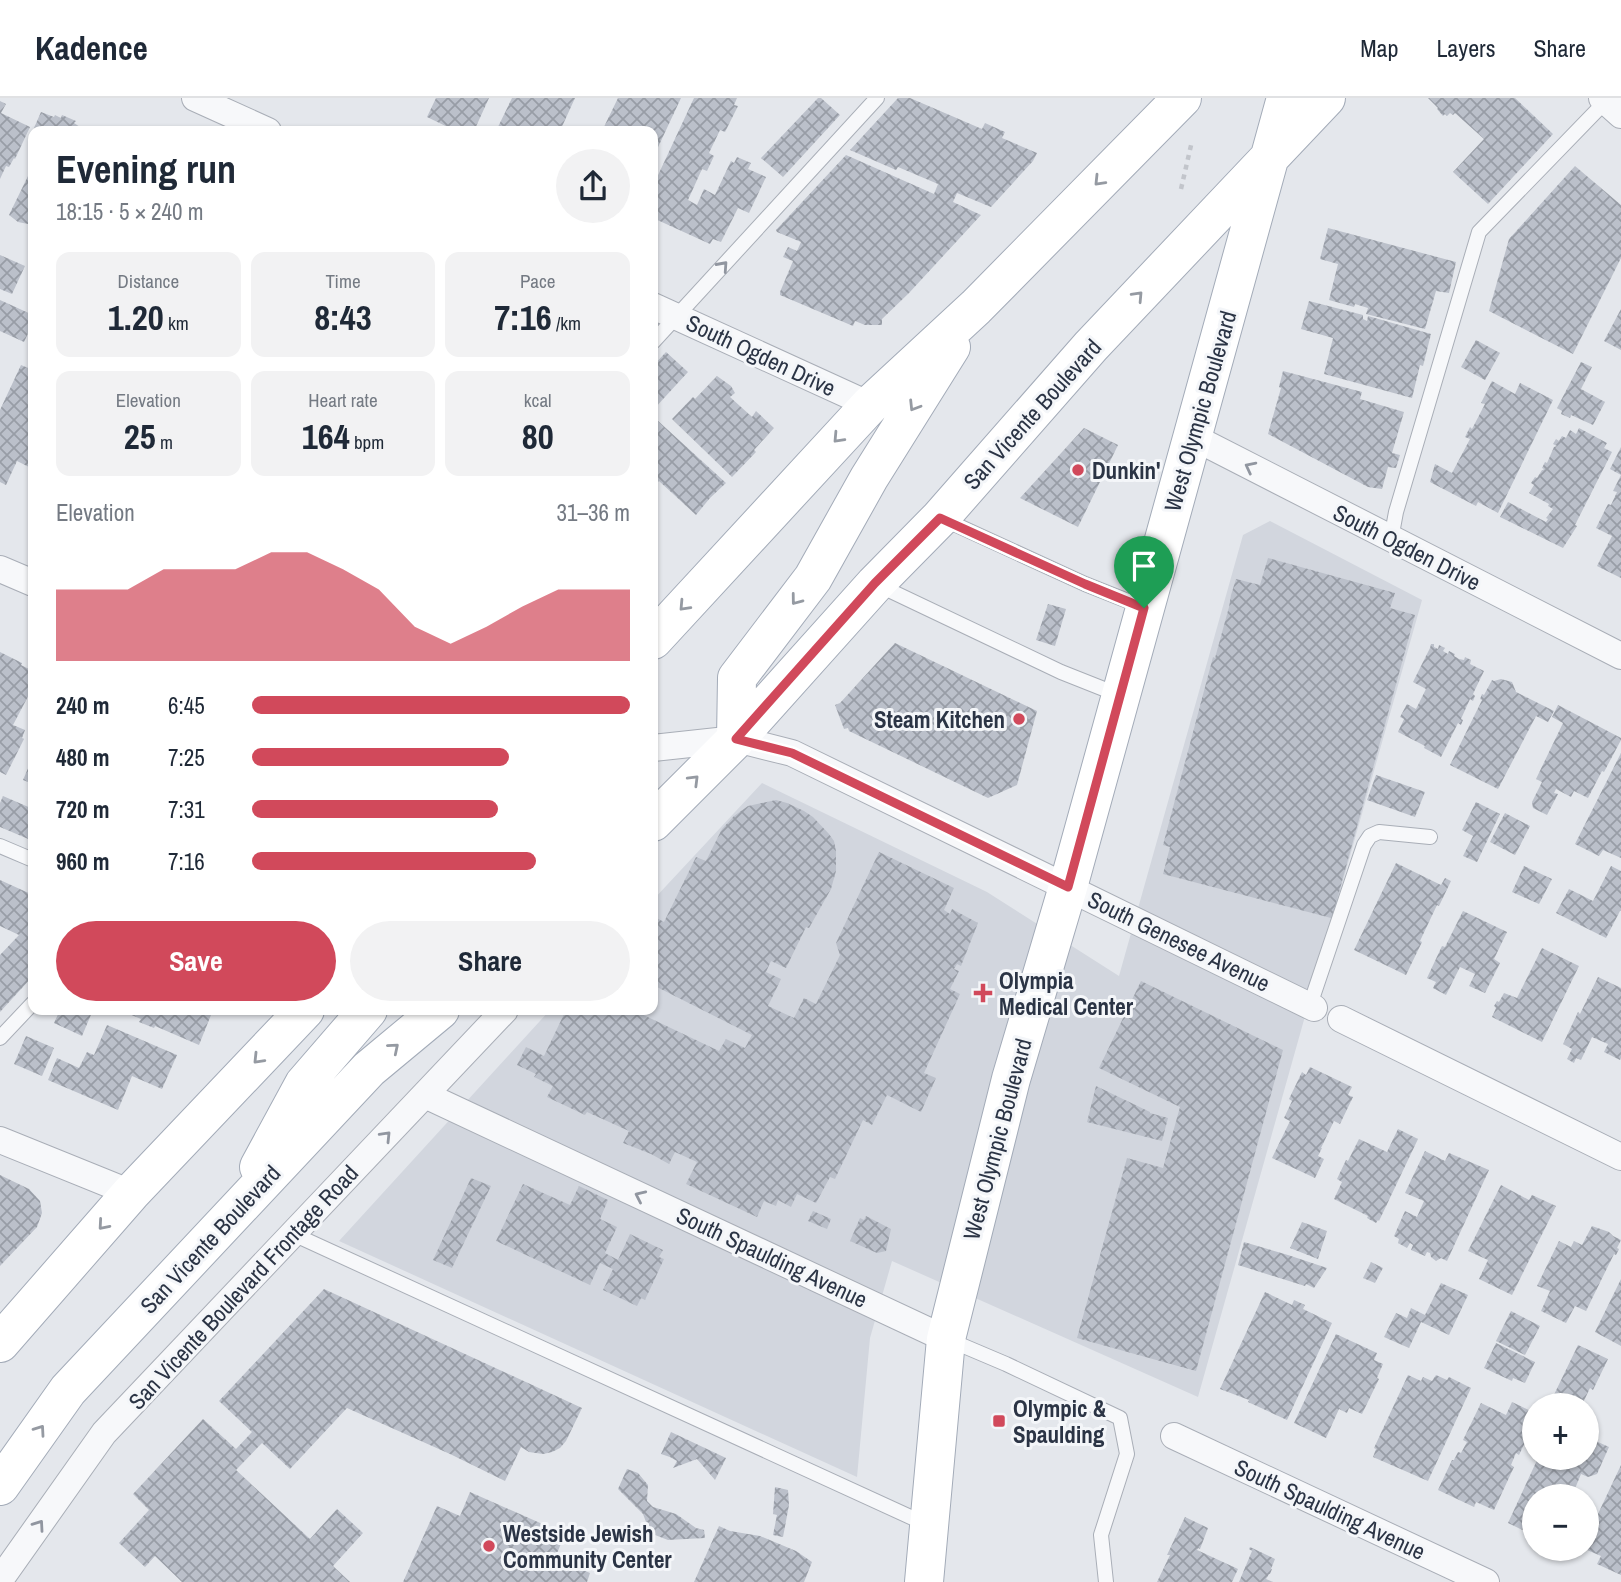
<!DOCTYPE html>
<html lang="en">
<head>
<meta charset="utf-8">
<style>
  body { margin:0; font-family:"Archivo Narrow",sans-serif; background:#f2f2f3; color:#1f2937; height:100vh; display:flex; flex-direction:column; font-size:26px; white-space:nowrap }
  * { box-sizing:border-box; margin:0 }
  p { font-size:23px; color:#747a83 }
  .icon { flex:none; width:38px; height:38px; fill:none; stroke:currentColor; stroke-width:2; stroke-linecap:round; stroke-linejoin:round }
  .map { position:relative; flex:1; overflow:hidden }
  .sheet { position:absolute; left:28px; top:28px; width:630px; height:889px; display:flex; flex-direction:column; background:#fff; border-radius:14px; box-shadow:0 2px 5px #0004 }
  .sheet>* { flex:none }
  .controls { position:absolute; left:1522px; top:1295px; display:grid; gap:14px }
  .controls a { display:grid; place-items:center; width:77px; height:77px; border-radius:50%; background:#fff; box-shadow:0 2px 5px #0004; font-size:35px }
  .pin { position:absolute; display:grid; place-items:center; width:60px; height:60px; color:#fff; margin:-72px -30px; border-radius:50% 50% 50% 0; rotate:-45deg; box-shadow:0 0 7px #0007 }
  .pin .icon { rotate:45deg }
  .round { display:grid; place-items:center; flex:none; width:74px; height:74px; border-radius:37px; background:#f2f2f3 }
  .headline { display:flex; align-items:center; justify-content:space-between; height:119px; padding:0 28px }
  h1 { font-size:38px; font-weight:800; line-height:52px }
  .stats { display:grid; grid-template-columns:repeat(3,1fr); gap:10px; height:119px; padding:7px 28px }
  .stats div { display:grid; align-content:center; border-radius:14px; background:#f2f2f3; text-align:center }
  .stats b { font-size:35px; font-weight:800 }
  .stats small { font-size:19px; font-weight:400 }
  .stats p { font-size:19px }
  .chart { height:196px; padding:14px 28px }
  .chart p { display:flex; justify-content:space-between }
  .chart svg { width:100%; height:126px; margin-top:7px; fill:#d1495b; opacity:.7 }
  .button { display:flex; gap:14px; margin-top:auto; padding:14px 28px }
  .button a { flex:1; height:80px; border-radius:42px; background:#d1495b; color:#fff; font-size:28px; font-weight:800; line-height:80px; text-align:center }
  .button a+a { background:#f2f2f3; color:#1f2937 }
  ul { padding:0 28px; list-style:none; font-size:23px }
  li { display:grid; grid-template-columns:112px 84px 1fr; align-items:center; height:52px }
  li i { height:18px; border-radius:9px; background:#d1495b }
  header { display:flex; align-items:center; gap:42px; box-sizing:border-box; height:98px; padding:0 35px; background:#fff; border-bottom:2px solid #e0e1e3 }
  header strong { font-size:33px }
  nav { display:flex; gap:38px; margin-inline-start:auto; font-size:24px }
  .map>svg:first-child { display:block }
  .built { fill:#d2d6de }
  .building { fill:url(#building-cross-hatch) }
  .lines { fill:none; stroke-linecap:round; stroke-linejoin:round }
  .lane-casing { stroke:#a9aeb7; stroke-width:16 }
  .street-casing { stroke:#a9aeb7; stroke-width:28 }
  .primary-casing { stroke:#a3abb8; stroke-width:40 }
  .path { stroke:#c2c5cb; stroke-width:4.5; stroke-dasharray:5 5; stroke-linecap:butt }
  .lane { stroke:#f7f8fa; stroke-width:14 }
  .street { stroke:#f7f8fa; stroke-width:26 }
  .primary { stroke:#fff; stroke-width:38 }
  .oneway { stroke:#959aa2 }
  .oneway2 { stroke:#9196a0 }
  .route-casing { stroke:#fff; stroke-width:14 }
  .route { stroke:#d1495b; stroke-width:9 }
  .poi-dot { fill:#d1495b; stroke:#f4f6f9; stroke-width:2.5 }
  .labels { text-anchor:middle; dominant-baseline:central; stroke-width:6; stroke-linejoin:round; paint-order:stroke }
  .street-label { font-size:23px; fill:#2b3445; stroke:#f4f6f9 }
  .poi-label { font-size:23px; font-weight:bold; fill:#2b3445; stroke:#f4f6f9; text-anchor:start }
</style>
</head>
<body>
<header>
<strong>Kadence</strong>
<nav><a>Map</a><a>Layers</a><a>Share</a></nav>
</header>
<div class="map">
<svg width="1621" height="1484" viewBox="0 0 1621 1484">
  <defs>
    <pattern id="building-cross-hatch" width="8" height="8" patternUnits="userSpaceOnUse" patternTransform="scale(1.75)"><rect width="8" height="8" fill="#bbc0ca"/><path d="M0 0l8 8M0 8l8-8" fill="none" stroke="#989da6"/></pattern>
  </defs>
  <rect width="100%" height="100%" fill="#e4e7ec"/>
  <path class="built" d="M1270,423L1422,502L1198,1299L892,1163L870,1240L857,1379L339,1143L550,912H653V802L762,685L987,794L1119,878L1243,437Z"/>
  <path class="building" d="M436,0H489L474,33H456L427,19Z
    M512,0H575L560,33H496Z
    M618,0H681L653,60V33H602Z
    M694,0H737L734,7L738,8L725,34L720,32L709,55L714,58L707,73L702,71L688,102L697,107L704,91L715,97L731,63L734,65L737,59L751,65L748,71L766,79L749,115L738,110L721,144L713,141L710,146L653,120V88Z
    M818,0H821L840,17L783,79L761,60Z
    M898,0H910L982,31L985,25L1005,34L1002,40L1037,55L1033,63L991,109L957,95L953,104L981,117L909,195L882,221V227H865L855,223L853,228L780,197V194L793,163L783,159L788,149L797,153L801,144L777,134L776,132L846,57L934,96L938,86L898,69L896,72L850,52Z
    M1428,0H1515L1553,36L1488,106L1453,74L1484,41L1455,15L1453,17L1450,15L1447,18L1445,16L1443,18L1437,11L1438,10Z
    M0,3L6,6L1,15L30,29L15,61L14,60L9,69L6,68L0,81Z
    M41,14L54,19L55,17L61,20L62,17L76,23L74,25L86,33H33V41L30,39Z
    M33,61V127L18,124L9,117L28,78L29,71Z
    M1575,68L1621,107V160L1573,256L1489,213L1509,141Z
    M1328,130L1456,164L1449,195L1436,193L1425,231L1366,216L1368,210L1355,206L1354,209L1329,202L1338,166L1320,161Z
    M0,157L25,168L12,196L0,191Z
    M0,202L33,217V225L24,244L0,233Z
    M1309,203L1363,217V221L1367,223L1368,218L1431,236L1423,268L1420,267L1412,300L1324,276L1333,240L1301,231Z
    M1621,211V252L1604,243Z
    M1476,242L1500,255L1485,282L1461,269Z
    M666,254L688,274L653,312V268Z
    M1581,264L1592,269L1581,291L1605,304L1593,327L1571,317L1570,320L1561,316L1562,313L1557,310Z
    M21,267L33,272V371L17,363L6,387L0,384V312Z
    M1283,273L1362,294L1360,301L1404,314L1392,355L1400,357L1396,370L1388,369L1382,391L1368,389L1268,336L1281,290L1279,289Z
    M717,278L731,288L735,295L730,299L752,319L756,313L774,330L754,352L756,354L732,379L672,321L693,299L695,301Z
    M1492,283L1515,296L1520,285L1553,302L1498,415L1478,404L1476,408L1430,384L1435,366L1452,375L1470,341L1465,339L1470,329L1472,331L1485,306L1481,305Z
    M657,322L726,385L710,400L696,417L659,383L653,390V327Z
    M1084,330L1118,347L1078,429L1020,400Z
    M1579,330L1607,345L1604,350L1612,354L1575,427L1577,428L1563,450L1500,419L1508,404L1546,424L1548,421L1546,420L1553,411L1548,408L1549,406L1529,395L1534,387L1531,385L1535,379L1537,380L1542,372H1543L1544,371L1542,370L1545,364L1547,365L1554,349L1557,348L1553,346L1556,341L1559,343L1562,338L1566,340L1570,332L1576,336Z
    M1621,349V377L1610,371Z
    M1621,377V480L1597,468L1612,438L1596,430L1608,406L1611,407L1617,394L1613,393Z
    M1268,460L1395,495L1390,510L1415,517L1332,820H1331L1163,776L1170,749L1163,747L1213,559L1215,560L1229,509L1231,497L1236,481L1260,487Z
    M1048,506L1066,511L1055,548L1036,542Z
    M895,545L1037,613L1017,687L988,700L849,633L848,630L844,631L835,607L840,605Z
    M1431,546H1434V549L1438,551L1439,547L1445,550L1443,553L1448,556L1449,553L1455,556L1454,558L1459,561L1464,562L1465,559L1471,562L1470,566L1484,573L1473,596L1475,598L1473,603L1470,601L1461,621L1463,622L1461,627L1458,625L1441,659L1424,650L1425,648L1398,634L1404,621L1400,619L1407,606L1416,611L1426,591L1413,584L1430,550Z
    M0,554L22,565L21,567L33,573V589L13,627L25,632L22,640L24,641L6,677L0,674Z
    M1501,581L1512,584L1516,594L1554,613L1548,624L1536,618L1498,691L1450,667L1482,602L1480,601L1482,596L1484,597L1492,582L1494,583Z
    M1558,607L1621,640V642L1604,674L1602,673L1588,700L1574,693L1571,699L1556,691L1554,695L1558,696L1547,717L1533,710L1532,704L1542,684L1536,681L1563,625L1552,619Z
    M1621,655V760L1603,752L1599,758L1575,746Z
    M33,659V686L23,682Z
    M1376,677L1425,694L1415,719L1367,702Z
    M3,698L33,711V743L0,729V705Z
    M776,702L787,705L804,713L813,719L829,736L834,743L836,753V773L831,791L809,830L806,829L786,870L771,863L766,874L781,881L768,908L794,920L804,900L816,906L840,857L836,845L879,754L954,790L944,812L950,816L952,811L978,825L961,868L957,866L954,871L959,873L950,891L960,896L924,975L936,980L921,1014L887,997L872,1027L863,1022L835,1081L830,1079L816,1105L797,1096L791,1109L778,1102L776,1108L764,1103L757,1119L686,1086L697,1064L675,1054L669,1066L651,1056L623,1045L629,1033L587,1014L585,1017L547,999L553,988L534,979L536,976L517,967L526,949L544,958L566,912H633L719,953L726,941L745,950L752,937L653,887V818L664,824L696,759L706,763L722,731L734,718L748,708Z
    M1476,704L1500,716L1477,764L1463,758L1473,738L1462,732Z
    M1505,715L1530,728L1515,757L1490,744Z
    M1396,765L1441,787L1445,780L1451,783L1439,808L1437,807L1420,843L1422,844L1406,877L1354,852Z
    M1524,768L1552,781L1539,806L1512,794Z
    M1611,768L1621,773V813H1620L1606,840L1556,815L1569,791L1593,803Z
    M0,782L33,797V878L0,914V857L19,837L0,828Z
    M1463,813L1507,834L1494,861L1500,865L1485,895L1469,888L1475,876L1460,869L1446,897L1433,890L1436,884L1427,880L1442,848L1445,849Z
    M1542,850L1579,868L1542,944L1492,919L1496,910L1494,908L1497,903L1499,904L1504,895L1517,900Z
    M1598,879L1621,890V960L1620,962L1604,954L1608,946L1592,939L1581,962L1576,960L1574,965L1567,961L1572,951L1563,946L1578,914L1580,916Z
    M1141,883L1283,952L1196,1273L1077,1240L1127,1060L1163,1070L1180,1009L1099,970Z
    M60,912H93L82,938L54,925Z
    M120,912H213L199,947L155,928L154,930L139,924L141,921Z
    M107,927L177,957L162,991L132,978L118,1012L48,982L57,960L79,970L87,954L94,957Z
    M26,938L54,950L42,978L14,966Z
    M1310,969L1352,989L1348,997L1353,999L1340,1026L1334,1023L1321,1050H1322L1318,1058L1324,1061L1315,1080L1272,1060L1290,1023L1284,1020L1292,1003L1289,1001L1302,974L1306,977Z
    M1096,988L1150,1014V1015L1168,1020L1162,1043L1087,1024Z
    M1398,1031L1418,1041L1379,1123L1378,1122L1376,1125L1367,1120L1368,1118L1334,1101L1342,1084L1337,1081L1346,1062L1348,1063L1359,1041L1387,1054Z
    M1425,1053L1445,1063L1449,1055L1489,1072L1447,1163L1441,1160L1436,1163L1431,1159L1430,1155L1427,1154L1425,1158L1411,1152L1413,1147L1410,1145L1407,1150L1398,1145L1399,1141L1394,1138L1405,1113L1417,1119L1424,1103L1405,1095Z
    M0,1077L29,1091L40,1103L42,1115L37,1129L0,1168Z
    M471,1080L491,1088L452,1170L433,1162Z
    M523,1086L570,1107L579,1088L608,1102L600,1121L617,1129L605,1155L618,1162L630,1136L663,1152L659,1159L664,1161L645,1202L641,1200L637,1208L603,1192L613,1171L600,1165L590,1187L496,1143Z
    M1501,1087L1529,1102L1532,1097L1556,1108L1512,1197L1479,1181L1488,1162L1468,1153Z
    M813,1113L831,1121L827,1131L808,1123Z
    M866,1118L891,1131L886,1153L877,1155L850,1143L860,1120L864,1122Z
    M1302,1124L1327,1133L1318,1161L1290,1150Z
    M1592,1128L1609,1134L1613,1138L1621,1142L1617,1150L1619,1151L1616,1157L1614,1156L1586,1213L1575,1208L1566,1225L1541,1213L1550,1193L1537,1188L1559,1143L1571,1149L1574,1143L1582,1147Z
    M1244,1144L1288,1157L1327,1170L1314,1190L1306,1186L1305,1188L1238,1167Z
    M1371,1164L1383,1170L1375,1185L1363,1180Z
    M1621,1181V1248L1595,1234Z
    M1441,1185L1468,1197L1449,1237L1421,1224L1409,1250L1384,1239L1396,1215L1407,1220L1411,1210L1425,1217Z
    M324,1191L582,1310L566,1343L560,1350L552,1354L543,1356L529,1354L521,1349L505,1383L450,1356L347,1310L290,1371L262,1345L236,1372L310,1441L337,1411L363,1435L333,1468L350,1484H182L155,1458L145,1469L119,1445L149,1412L133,1396L203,1321L236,1351L252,1334L219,1303Z
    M1265,1194L1292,1207L1294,1202L1305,1207L1303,1211L1332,1225L1287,1322L1248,1304L1249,1302L1220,1291Z
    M1511,1213L1540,1228L1525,1257L1496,1243Z
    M1336,1236L1377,1255L1374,1262L1383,1266L1377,1280L1379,1281L1362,1316L1349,1310L1347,1315L1339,1311L1326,1340L1294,1325Z
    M1496,1245L1535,1264L1525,1285L1513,1280L1512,1283L1484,1270Z
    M1578,1247L1608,1261L1593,1292L1590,1290L1582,1307H1549Z
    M1408,1277L1421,1283L1423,1279L1432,1283L1436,1277L1447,1282L1449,1279L1471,1290L1428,1383L1373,1359L1376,1351L1374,1350Z
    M1512,1304L1535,1315V1324L1519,1357L1516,1355L1511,1367L1514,1369L1494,1412L1476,1404L1474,1409L1438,1392L1452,1362H1454L1458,1354L1461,1355L1467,1344L1463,1342L1481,1305L1506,1317Z
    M671,1334L726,1360L715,1382L697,1361L673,1370L677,1363L670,1359L661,1356Z
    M1587,1339L1609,1349L1597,1376L1588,1379L1581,1376L1572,1398H1535V1438L1508,1425L1538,1360H1587Z
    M1621,1367V1477L1597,1466L1601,1458L1587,1452V1435L1597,1418Z
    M627,1371L638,1375L648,1387L647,1403L653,1409L676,1416L696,1430L704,1432L705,1440L668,1442L655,1437L649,1432L643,1416L618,1391Z
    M775,1389L788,1392L789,1407L783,1439L773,1437L777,1417L773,1416Z
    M470,1394L565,1436L555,1460L590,1475L587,1484H403L437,1408L460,1418Z
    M1185,1419L1208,1430L1200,1451L1198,1450L1197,1452L1238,1471L1232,1484H1157L1170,1457H1167Z
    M719,1428L730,1433L760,1438L796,1453L812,1464L804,1484H694Z
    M1250,1449L1275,1461L1271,1471H1272L1270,1476H1269L1266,1481L1273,1484H1239L1252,1453L1249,1451Z"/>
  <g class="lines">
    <defs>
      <path id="lane" d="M653,244L877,0
        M941,420L1085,486L1143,509
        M1391,441L1396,414L1479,134L1609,0
        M876,486L1061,574L1119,597
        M0,748L33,762
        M1310,907L1364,747L1370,738L1379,734L1430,739
        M0,940L33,905
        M293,1136L928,1427
        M947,1241L1006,1266L1120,1320L1127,1356L1101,1437L1106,1484"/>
      <path id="street" d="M195,0L268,33
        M1602,0L1621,17
        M653,208L870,307
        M1193,339L1621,558
        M0,471L33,485
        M653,650L736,641L792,655L1314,910
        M1341,921L1621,1059
        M425,997L946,1241
        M0,1042L131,1095
        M1174,1338L1486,1484
        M0,1482L104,1335L505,912"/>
      <path id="primary" d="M653,542L870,307L976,209L1182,0
        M736,641L737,580L813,480L869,380L951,249
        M653,724L736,641L875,486L940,420L1091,248L1326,0
        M259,1069L304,986L368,912
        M0,1245L131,1095L305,912
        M0,1388L68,1292L369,971L440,912
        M924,1484L946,1241L1011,981L1068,789L1286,0"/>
    </defs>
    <use href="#lane" class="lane-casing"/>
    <use href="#street" class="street-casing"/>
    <use href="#primary" class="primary-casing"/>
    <path class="path" d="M1181,91L1192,43"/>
    <use href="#lane" class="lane"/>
    <use href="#street" class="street"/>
    <use href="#primary" class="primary"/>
  </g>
  <defs><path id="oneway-chevron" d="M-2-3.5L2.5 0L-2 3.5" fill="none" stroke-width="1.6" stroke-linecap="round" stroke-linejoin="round" transform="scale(1.75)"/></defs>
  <g class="oneway">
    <use href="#oneway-chevron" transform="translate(1099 83) rotate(134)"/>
    <use href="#oneway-chevron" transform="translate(1138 198) rotate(-47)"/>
    <use href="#oneway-chevron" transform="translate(914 308) rotate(122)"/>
    <use href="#oneway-chevron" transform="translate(838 340) rotate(133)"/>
    <use href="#oneway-chevron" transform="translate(796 502) rotate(127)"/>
    <use href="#oneway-chevron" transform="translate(684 508) rotate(133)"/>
    <use href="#oneway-chevron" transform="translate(694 682) rotate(-45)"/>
    <use href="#oneway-chevron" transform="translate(394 950) rotate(-40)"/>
    <use href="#oneway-chevron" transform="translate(258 961) rotate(134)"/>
    <use href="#oneway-chevron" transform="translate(103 1127) rotate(131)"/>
    <use href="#oneway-chevron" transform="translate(40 1332) rotate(-55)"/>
  </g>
  <g class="oneway2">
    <use href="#oneway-chevron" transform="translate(723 168) rotate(-48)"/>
    <use href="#oneway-chevron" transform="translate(1250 369) rotate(-153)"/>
    <use href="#oneway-chevron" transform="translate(386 1038) rotate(-46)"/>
    <use href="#oneway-chevron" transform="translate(640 1098) rotate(-155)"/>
    <use href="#oneway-chevron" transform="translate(39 1427) rotate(-55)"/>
  </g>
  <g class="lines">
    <defs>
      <path id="route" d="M940,420L1085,486L1144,510L1068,789L792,655L736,641L875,485Z"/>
    </defs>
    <use href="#route" class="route-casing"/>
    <use href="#route" class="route"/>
  </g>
  <g class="poi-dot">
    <circle cx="1078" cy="372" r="7"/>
    <circle cx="1019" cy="621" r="7"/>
    <path d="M979.5 884.5h7v7h7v7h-7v7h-7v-7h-7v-7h7z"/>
    <rect x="992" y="1316" width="14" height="14" rx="3.5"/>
    <circle cx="489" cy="1448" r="7"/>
  </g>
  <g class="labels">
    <g class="street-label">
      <text transform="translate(761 257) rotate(25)">South Ogden Drive</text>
      <text transform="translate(1200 313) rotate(-74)">West Olympic Boulevard</text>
      <text transform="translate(1032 316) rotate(-48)">San Vicente Boulevard</text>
      <text transform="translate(1407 449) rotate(27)">South Ogden Drive</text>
      <text transform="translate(1179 843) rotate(26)">South Genesee Avenue</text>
      <text transform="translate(997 1041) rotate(-75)">West Olympic Boulevard</text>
      <text transform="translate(210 1141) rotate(-47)">San Vicente Boulevard</text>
      <text transform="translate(772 1159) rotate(25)">South Spaulding Avenue</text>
      <text transform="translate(243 1189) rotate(-47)">San Vicente Boulevard Frontage Road</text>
      <text transform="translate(1330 1411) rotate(25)">South Spaulding Avenue</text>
    </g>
    <g class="poi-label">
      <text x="1092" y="372">Dunkin'</text>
      <text x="1005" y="621" text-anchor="end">Steam Kitchen</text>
      <text x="999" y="882">Olympia<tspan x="999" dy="26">Medical Center</tspan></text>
      <text x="1013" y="1310">Olympic &amp;<tspan x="1013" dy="26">Spaulding</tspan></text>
      <text x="503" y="1435">Westside Jewish<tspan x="503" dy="26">Community Center</tspan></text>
    </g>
  </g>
</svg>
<div class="controls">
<a>+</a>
<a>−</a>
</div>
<div class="pin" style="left:1144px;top:510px;background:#1e9e55"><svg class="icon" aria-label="arrive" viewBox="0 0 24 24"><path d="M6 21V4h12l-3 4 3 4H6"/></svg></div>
<section class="sheet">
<div class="headline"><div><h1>Evening run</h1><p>18:15 · 5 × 240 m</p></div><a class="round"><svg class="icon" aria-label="share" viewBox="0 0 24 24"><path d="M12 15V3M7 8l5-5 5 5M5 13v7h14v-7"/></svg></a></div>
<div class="stats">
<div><p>Distance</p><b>1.20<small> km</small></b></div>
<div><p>Time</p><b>8:43</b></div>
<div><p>Pace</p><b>7:16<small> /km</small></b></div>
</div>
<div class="stats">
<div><p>Elevation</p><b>25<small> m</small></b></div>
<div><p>Heart rate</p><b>164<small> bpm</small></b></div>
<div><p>kcal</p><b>80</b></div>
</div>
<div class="chart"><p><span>Elevation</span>31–36 m</p>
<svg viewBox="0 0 160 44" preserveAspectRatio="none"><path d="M0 44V19L10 19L20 19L30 12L40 12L50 12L60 6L70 6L80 12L90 19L100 32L110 38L120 32L130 25L140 19L150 19L160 19V44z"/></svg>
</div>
<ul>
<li><b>240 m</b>6:45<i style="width:100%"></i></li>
<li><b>480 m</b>7:25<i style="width:68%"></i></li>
<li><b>720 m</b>7:31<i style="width:65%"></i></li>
<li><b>960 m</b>7:16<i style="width:75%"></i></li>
</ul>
<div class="button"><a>Save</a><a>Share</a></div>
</section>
</div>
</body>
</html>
